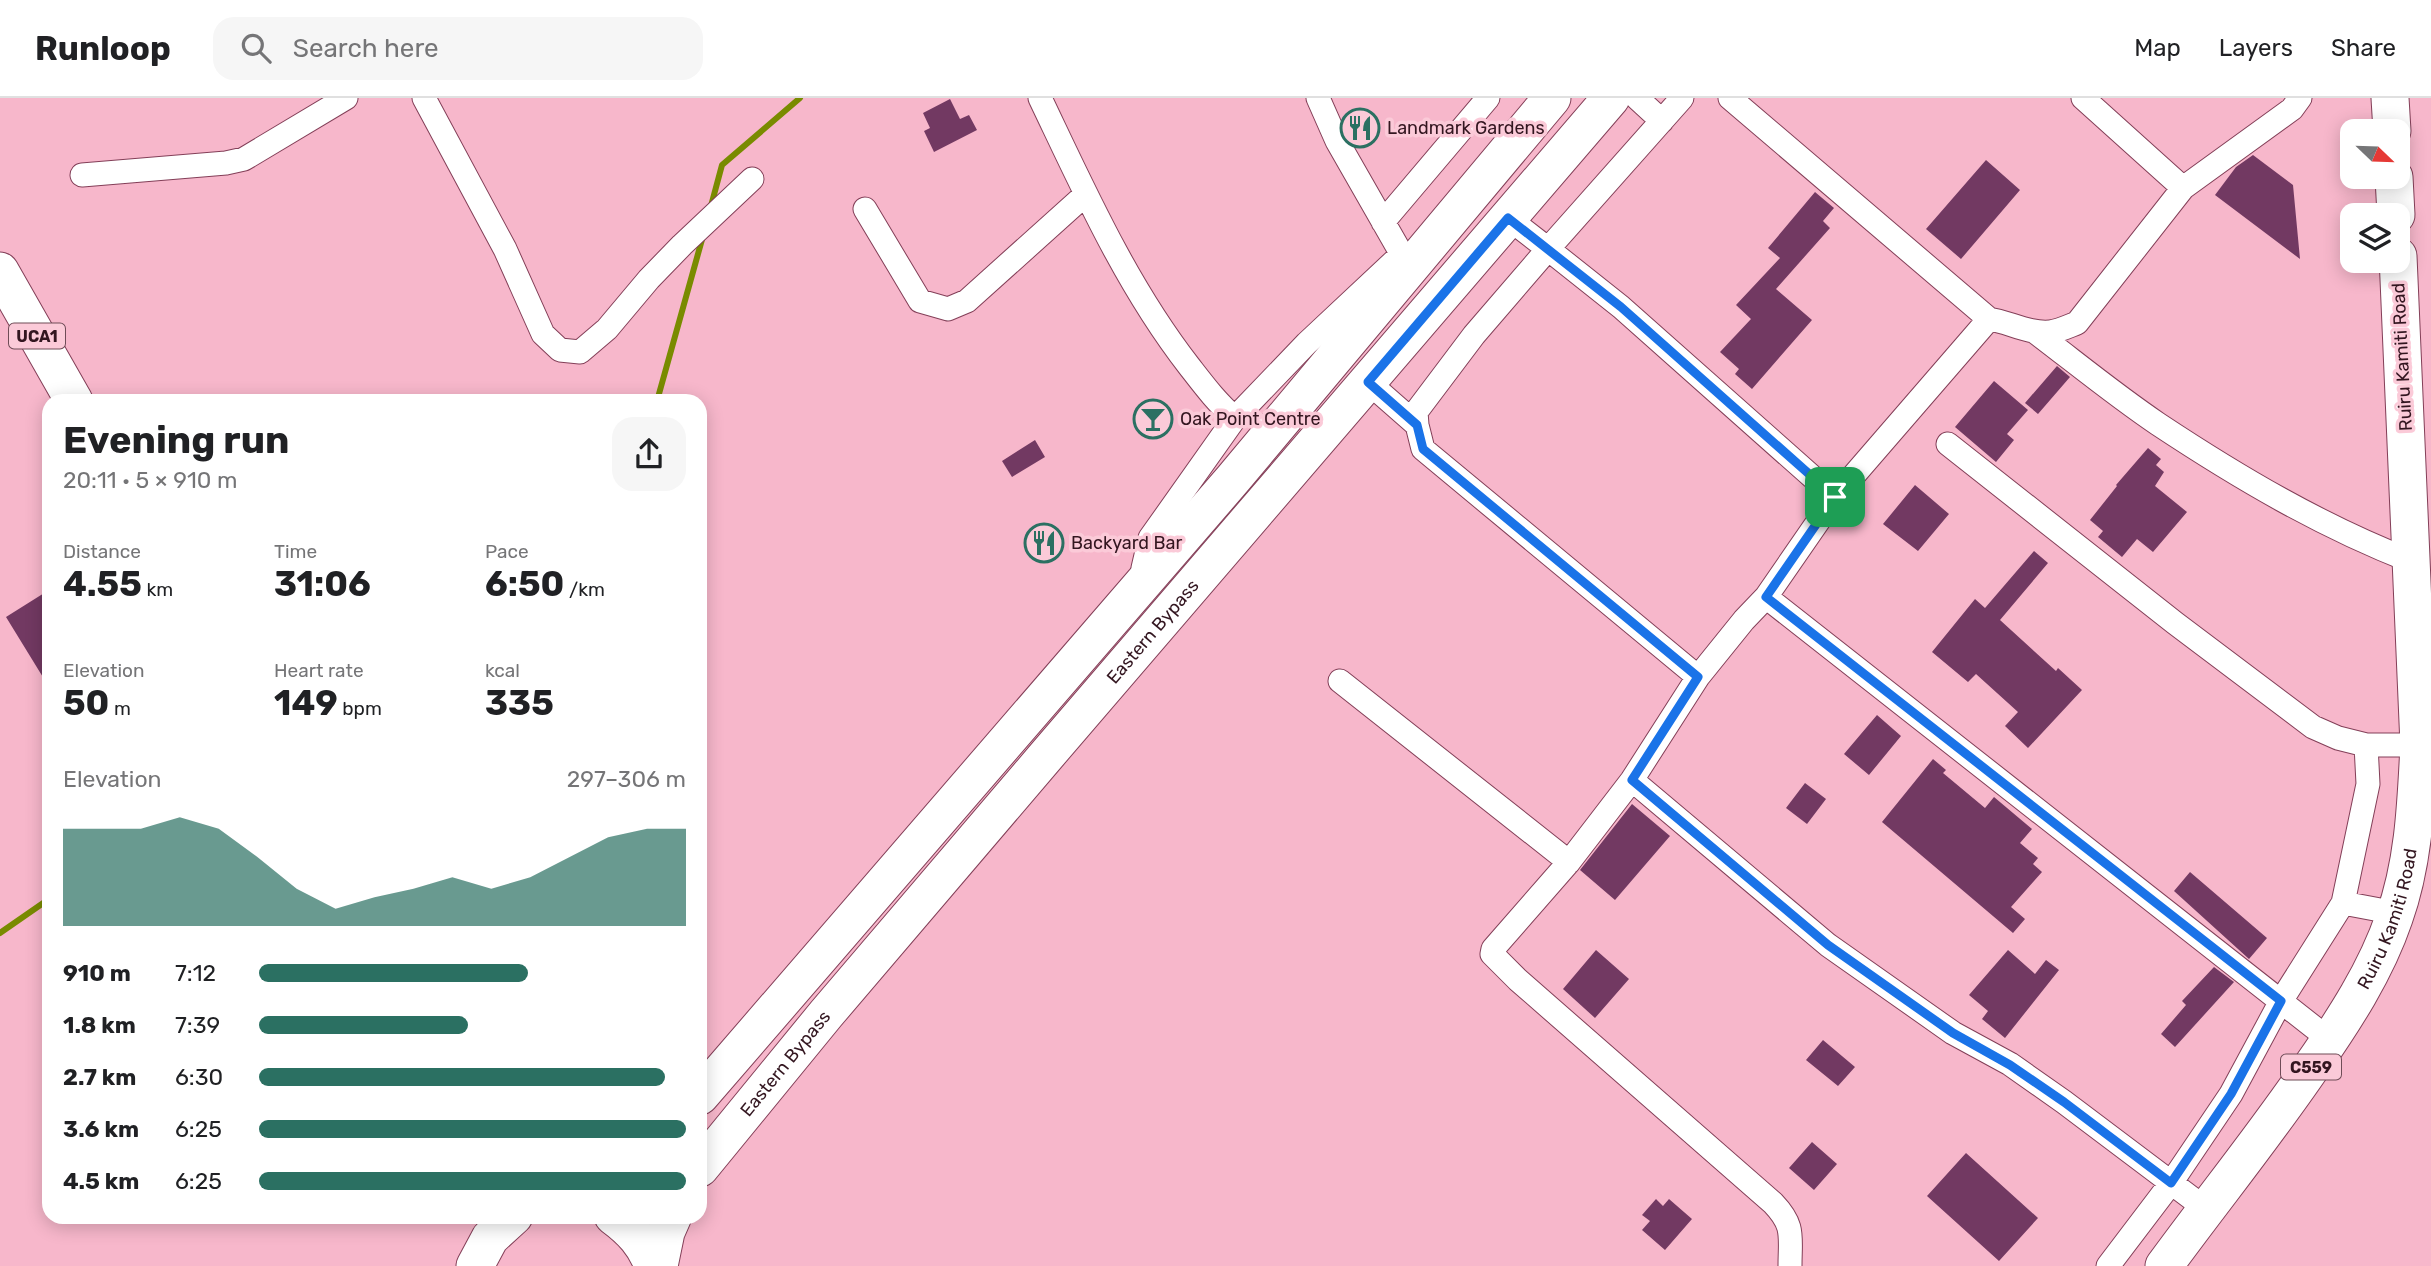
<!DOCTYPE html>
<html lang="en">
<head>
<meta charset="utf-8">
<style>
  body { margin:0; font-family:Rubik,sans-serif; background:#f6f6f6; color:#202124; height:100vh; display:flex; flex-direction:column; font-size:26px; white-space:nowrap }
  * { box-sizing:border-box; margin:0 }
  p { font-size:23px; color:#757577 }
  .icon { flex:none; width:38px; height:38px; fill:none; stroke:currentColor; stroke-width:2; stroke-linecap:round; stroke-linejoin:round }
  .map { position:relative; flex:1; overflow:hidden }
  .details { position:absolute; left:42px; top:296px; width:665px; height:830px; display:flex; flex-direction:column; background:#fff; border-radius:21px; box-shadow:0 4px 18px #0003 }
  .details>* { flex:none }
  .needle { width:46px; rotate:113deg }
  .tools { position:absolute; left:2340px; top:21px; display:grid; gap:14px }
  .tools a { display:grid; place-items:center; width:70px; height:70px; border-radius:14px; background:#fff; box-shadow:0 4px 18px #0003; font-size:35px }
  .pin { position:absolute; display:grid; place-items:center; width:60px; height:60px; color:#fff; margin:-30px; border-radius:14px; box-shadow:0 4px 10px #0006 }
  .round { display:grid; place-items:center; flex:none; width:74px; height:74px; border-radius:21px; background:#f6f6f6 }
  .headline { display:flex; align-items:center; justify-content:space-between; height:119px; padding:0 21px }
  h1 { font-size:38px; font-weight:700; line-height:52px }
  .metrics { display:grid; grid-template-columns:repeat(3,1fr); gap:10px; height:119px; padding:7px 21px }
  .metrics div { display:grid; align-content:center }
  .metrics b { font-size:35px; font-weight:700 }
  .metrics small { font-size:19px; font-weight:400 }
  .metrics p { font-size:19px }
  .chart { height:196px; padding:14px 21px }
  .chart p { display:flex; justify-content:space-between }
  .chart svg { width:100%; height:126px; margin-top:7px; fill:#2b7062; opacity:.7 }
  ul { padding:0 21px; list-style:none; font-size:23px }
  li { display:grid; grid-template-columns:112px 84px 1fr; align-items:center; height:52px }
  li i { height:18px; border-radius:9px; background:#2b7062 }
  header { display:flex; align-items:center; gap:42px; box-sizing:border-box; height:98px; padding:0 35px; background:#fff; border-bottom:2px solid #e0e0e0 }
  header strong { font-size:33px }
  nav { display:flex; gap:38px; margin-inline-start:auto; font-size:24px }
  .search { width:490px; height:63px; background:#f6f6f6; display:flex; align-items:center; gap:18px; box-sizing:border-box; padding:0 24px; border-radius:21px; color:#757577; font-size:26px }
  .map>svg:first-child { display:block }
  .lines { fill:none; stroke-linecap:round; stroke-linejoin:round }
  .stream { stroke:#798b00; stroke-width:6 }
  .building { fill:#723962 }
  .minor-casing { stroke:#833f58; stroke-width:25 }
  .primary-casing { stroke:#833f58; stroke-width:39 }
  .minor { stroke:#fff; stroke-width:23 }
  .primary { stroke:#fff; stroke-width:37 }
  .route-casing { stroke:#fff; stroke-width:14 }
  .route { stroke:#1a73e8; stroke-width:9 }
  .labels { text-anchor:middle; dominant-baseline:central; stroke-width:7; stroke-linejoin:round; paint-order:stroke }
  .shield { fill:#fbcad8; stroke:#6f4c57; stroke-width:2 }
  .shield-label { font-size:16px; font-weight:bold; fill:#331620 }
  .poi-label { font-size:18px; fill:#331620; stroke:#fbcad8; text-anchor:start }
  .street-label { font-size:18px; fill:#331620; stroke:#fbcad8 }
</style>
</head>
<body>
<header>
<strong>Runloop</strong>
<div class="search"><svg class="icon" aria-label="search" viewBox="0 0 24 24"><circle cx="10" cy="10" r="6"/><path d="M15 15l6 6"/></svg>Search here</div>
<nav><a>Map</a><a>Layers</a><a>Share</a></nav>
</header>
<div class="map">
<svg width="2431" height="1168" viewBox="0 0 2431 1168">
  <rect width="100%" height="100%" fill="#f7b7cb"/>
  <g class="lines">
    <path class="stream" d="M711,108L722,67L800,0
      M657,303L703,138
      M0,835L49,801"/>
  </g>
  <path class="building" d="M950,1L960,21L969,17L977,32L934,54L924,33L930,30L923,15Z
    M2253,57L2293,87L2300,161L2215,97L2236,69Z
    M1986,62L2020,92L1961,161L1926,131Z
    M1815,94L1834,110L1823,123L1830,130L1776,191L1812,222L1752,291L1735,276L1739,271L1720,254L1751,221L1736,207L1780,160L1768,150Z
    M2057,268L2070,279L2038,316L2025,305Z
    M1994,283L2028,312L2007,336L2014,342L1996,364L1955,329Z
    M1035,342L1045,359L1012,379L1002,363Z
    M2148,350L2161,361L2156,367L2164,374L2155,388L2187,414L2153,454L2137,441L2122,459L2098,439L2103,433L2090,422L2117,388L2116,387Z
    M1915,387L1949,416L1918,453L1883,426Z
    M2034,453L2048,465L2000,522L2056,573L2058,570L2082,592L2028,650L2005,628L2018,614L1976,576L1968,584L1932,554L1975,501L1985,510Z
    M49,492V589L6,519Z
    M1877,617L1901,638L1869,677L1844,656Z
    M1933,661L1946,672L1943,675L1985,710L1994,699L2032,731L2020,745L2038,760L2033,766L2042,774L2011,809L2025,821L2013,835L1882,724Z
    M1805,685L1826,701L1807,726L1786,710Z
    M1632,706L1670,738L1615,802L1580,772Z
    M2190,774L2267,840L2249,861L2174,793Z
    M1596,852L1629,881L1595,920L1563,891Z
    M2008,852L2035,876L2046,862L2059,872L2005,940L1982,921L1988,913L1969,897Z
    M2214,869L2234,884L2175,949L2161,936L2186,907L2182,903Z
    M1823,942L1855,969L1838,988L1806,962Z
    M1812,1044L1837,1066L1814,1092L1789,1070Z
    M1966,1055L2038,1120L1999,1163L1927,1098Z
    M1656,1101L1663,1108L1669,1101L1692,1121L1665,1152L1642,1132L1650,1123L1642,1117Z"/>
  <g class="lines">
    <defs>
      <path id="minor" d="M424,0L505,151L543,236L560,252L580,254L607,231L649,181L682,147L752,81
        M1040,0C1084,92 1126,187 1189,268C1203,286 1217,305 1235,320L1307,245L1402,156
        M1318,0L1337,43L1409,169
        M1637,0L1662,23
        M1730,0L1989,221
        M2083,0L2183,90
        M82,77L226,65L244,61L346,0
        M865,111L920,203L948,211L967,203L1086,96
        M1508,120L1548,151L1682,0
        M1383,124L1488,0
        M2034,233C2075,264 2115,297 2158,326C2238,379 2321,428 2411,463
        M1368,284L1417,327
        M1948,346L2175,525L2313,629L2338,640L2366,647H2419
        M1145,484L1143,470L1150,440L1235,320
        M1766,499L1835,399L1989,221C2009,224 2029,236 2050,234C2059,233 2069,228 2077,225L2183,90L2292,11L2300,0
        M1698,579L1744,522L1766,499L2330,942
        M1340,583L1569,764
        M1632,682L1828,847L1953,935L2010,966L2064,1004L2206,1111
        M2343,805L2396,815
        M1790,1168C1790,1138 1795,1128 1773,1105L1518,882L1492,856L1493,851L1569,764L1632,682L1698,579L1423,351L1417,327L1416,314L1474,237L1548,151L1621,209L1835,399
        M2108,1168L2171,1085L2231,996L2281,903L2343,805L2368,686L2366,647"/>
      <g id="primary">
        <path d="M2390,0L2392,33"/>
        <path d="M2394,79L2396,117"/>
        <path d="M0,173L74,303"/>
        <path d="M700,998L1233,381L1552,0"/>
        <path id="s1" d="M700,1070L826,916L1046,658L1611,0"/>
        <path d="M613,1118C632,1132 645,1146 653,1168"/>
        <path d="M475,1168L490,1140L514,1118"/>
        <path d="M659,1168L666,1134L673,1118"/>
        <path id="s2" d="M2164,1168C2213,1101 2265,1037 2312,968C2344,922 2376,873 2394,820C2414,764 2416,706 2419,647L2398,158"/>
      </g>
    </defs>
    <use href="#minor" class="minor-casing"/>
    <use href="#primary" class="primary-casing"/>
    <use href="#minor" class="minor"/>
    <use href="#primary" class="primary"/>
  </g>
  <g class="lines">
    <defs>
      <path id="route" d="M1508,120L1621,209L1835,399L1766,499L2281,903L2231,996L2171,1085L2064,1004L2010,967L1953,935L1828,847L1632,682L1698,579L1423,351L1417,327L1368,284Z"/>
    </defs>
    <use href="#route" class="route-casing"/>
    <use href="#route" class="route"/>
  </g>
  <defs>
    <symbol id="restaurant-ring" viewBox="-11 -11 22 22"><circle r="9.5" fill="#fbcad8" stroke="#2b7062" stroke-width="1.5"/><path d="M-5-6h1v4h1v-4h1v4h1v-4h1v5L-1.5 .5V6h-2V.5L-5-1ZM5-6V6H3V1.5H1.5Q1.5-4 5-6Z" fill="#2b7062"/></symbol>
    <symbol id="bar-ring" viewBox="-11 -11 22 22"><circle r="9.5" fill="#fbcad8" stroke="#2b7062" stroke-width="1.5"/><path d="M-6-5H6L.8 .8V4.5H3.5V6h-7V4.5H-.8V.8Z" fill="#2b7062"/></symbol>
  </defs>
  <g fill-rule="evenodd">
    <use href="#restaurant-ring" x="1338" y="8" width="44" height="44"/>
    <use href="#bar-ring" x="1131" y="299" width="44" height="44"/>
    <use href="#restaurant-ring" x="1022" y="423" width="44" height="44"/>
  </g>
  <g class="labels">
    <g class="shield">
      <rect x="9" y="225.5" width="56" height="25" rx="5"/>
      <rect x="2281" y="956.5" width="60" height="25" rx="5"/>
    </g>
    <g class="shield-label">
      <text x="37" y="238">UCA1</text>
      <text x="2311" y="969">C559</text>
    </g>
    <g class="poi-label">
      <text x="1387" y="30">Landmark Gardens</text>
      <text x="1180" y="321">Oak Point Centre</text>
      <text x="1071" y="445">Backyard Bar</text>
    </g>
    <g class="street-label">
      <text transform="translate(2402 259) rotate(-93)">Ruiru Kamiti Road</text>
      <text stroke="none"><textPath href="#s1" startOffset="702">Eastern Bypass</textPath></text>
      <text stroke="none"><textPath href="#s2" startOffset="416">Ruiru Kamiti Road</textPath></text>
      <text stroke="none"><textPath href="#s1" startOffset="135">Eastern Bypass</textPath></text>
    </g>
  </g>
</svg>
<div class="tools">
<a><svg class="needle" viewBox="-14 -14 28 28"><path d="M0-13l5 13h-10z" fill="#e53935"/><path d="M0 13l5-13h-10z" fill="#757577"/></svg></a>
<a><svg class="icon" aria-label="layers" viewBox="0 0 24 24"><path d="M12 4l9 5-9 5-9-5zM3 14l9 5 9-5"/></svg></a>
</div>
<div class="pin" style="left:1835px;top:399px;background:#1e9e55"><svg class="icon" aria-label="arrive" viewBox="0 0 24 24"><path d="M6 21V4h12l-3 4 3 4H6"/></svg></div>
<section class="details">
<div class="headline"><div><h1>Evening run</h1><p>20:11 · 5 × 910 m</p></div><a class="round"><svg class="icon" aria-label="share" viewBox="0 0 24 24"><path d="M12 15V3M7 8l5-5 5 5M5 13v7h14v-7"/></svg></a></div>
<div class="metrics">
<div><p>Distance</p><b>4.55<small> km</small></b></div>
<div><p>Time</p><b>31:06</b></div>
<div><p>Pace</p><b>6:50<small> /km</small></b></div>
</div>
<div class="metrics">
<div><p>Elevation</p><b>50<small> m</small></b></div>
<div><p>Heart rate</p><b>149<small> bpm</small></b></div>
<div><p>kcal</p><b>335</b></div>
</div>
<div class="chart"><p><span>Elevation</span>297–306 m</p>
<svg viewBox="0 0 160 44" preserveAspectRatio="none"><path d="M0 44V10L10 10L20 10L30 6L40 10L50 20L60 31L70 38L80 34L90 31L100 27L110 31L120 27L130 20L140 13L150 10L160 10V44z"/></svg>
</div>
<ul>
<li><b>910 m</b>7:12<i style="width:63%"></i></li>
<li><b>1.8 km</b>7:39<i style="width:49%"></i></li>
<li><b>2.7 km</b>6:30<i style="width:95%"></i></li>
<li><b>3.6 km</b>6:25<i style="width:100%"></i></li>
<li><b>4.5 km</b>6:25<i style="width:100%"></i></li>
</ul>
</section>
</div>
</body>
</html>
